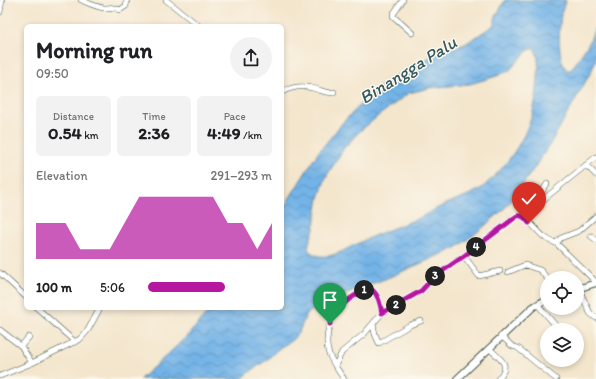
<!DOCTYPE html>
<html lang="en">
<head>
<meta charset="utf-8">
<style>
  body { margin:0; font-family:Itim,sans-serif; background:#f2f2f2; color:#202124; height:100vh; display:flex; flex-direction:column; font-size:15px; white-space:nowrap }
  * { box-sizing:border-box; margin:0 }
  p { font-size:13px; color:#757577 }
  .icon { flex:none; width:22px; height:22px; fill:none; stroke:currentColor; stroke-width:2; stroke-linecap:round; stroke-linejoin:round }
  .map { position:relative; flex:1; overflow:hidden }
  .details { position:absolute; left:24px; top:24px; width:260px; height:286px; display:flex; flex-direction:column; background:#fff; border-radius:6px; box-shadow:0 2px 6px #0003 }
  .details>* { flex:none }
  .buttons { position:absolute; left:540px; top:271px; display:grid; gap:8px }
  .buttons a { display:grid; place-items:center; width:44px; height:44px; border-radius:50%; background:#fff; box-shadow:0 2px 6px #0003; font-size:20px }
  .pin { position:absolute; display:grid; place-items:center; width:34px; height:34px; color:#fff; margin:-41px -17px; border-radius:50% 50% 50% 0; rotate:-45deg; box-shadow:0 0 4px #0007 }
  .pin .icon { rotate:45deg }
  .km { position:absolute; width:20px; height:20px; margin:-10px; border-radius:50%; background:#222; color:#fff; font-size:11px; line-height:20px; text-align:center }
  .round { display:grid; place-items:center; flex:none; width:42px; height:42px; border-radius:21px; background:#f2f2f2 }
  .headline { display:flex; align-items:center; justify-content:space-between; height:68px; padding:0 12px }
  h1 { font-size:22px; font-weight:800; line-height:30px }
  .stats { display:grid; grid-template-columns:repeat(3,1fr); gap:6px; height:68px; padding:4px 12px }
  .stats div { display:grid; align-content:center; border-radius:6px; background:#f2f2f2; text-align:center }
  .stats b { font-size:17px; font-weight:800 }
  .stats small { font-size:11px; font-weight:400 }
  .stats p { font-size:11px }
  .chart { height:112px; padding:8px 12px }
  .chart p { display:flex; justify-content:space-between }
  .chart svg { width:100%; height:72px; margin-top:4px; fill:#b5179e; opacity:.7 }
  ul { padding:0 12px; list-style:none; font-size:13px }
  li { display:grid; grid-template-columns:64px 48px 1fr; align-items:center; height:30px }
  li i { height:10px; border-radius:5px; background:#b5179e }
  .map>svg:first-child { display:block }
  .water { fill:url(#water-waves); stroke:#49788e; fill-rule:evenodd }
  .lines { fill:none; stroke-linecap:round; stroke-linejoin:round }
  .minor-casing { stroke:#3f564b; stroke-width:6 }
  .major-casing { stroke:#3f564b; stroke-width:8 }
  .minor { stroke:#fff; stroke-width:5 }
  .major { stroke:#fff; stroke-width:6 }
  .route-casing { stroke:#fff; stroke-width:8 }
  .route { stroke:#b5179e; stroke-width:5 }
  .labels { text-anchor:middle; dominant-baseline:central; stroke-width:3; stroke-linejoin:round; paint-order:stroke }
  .water-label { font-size:18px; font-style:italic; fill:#345a61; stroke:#fbf7ec }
</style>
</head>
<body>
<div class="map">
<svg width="596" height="379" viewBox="0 0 596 379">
  <defs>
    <pattern id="water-waves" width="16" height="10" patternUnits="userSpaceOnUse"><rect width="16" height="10" fill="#73b3e7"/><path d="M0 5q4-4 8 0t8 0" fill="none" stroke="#5e93bc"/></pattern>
  </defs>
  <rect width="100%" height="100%" fill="#fbf7ec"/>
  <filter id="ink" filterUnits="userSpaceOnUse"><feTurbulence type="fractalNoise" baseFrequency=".025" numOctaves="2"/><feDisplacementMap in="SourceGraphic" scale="8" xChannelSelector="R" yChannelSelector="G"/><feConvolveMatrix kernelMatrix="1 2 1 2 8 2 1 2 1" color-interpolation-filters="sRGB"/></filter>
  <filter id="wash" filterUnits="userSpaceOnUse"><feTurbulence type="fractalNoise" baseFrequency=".012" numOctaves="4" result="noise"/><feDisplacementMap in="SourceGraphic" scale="16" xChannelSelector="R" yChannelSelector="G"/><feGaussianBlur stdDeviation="0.9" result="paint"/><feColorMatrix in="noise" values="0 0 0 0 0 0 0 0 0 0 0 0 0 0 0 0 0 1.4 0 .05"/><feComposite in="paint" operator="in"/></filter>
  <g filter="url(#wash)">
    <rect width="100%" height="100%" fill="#f4e6cd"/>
    <path class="water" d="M505,0H566C564,5 562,10 561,15C559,27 557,61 567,70H571L589,43L596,25V59L591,72L549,146L515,196L504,209L480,230L456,248L385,279L349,292L315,308L306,315L299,332L292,340L277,350L268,359L251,371L242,379H140C165,357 191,335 211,308H282V210L317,154L344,121L374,92L385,83L407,69L436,54L465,44L491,27L494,24L496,16ZM534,48C541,58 538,76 537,87C535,125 513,161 484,186C473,195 459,198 446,204C437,208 428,213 419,218C410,222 400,225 391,229C380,233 368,238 357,244C347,248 338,255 327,256C319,257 313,255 308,249L309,243L314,229L319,198L326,177L344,148L359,132L378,116L409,93L429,88L470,84L497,76L510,70L527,51Z"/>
  </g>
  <g filter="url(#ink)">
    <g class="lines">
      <defs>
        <path id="minor" d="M81,0C88,3 96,7 104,8C112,8 112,6 120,10L126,6L127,0
          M166,0L199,26
          M403,0L394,13L393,16L412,33
          M0,12L2,0
          M282,92C293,86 303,85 316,89C323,91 327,94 334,92
          M586,165L596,175
          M539,203L596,157
          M524,217L539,203L540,195L547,184
          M591,236L596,240
          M556,243L561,238L579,231L596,216
          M464,256L479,276L500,271
          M508,272L525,265L540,270L547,278
          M0,273L26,297
          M579,289L590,313L596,318
          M537,304L557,327
          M37,308L75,342
          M382,313L421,291L434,277L464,256L514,218L519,215C533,220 539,239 556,243L596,282
          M373,324L375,334L379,343L410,325L421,321
          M0,330L21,346L32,363
          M501,336L512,346L518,348L556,379
          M21,346L29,337
          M489,348C500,360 512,363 498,379
          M335,366L342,352L364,334L382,313C380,304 379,295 371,289C364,288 357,295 352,298C341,305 334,312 330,324C322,349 330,359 344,379
          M0,376L32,363L80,339L88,330L100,308"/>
        <path id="major" d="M577,289L596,283
          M457,379L533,307L547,299"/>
      </defs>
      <use href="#minor" class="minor-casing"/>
      <use href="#major" class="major-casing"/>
      <use href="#minor" class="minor"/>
      <use href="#major" class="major"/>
    </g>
  </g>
  <g class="lines" filter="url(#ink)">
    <defs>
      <path id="route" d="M330,324C331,319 334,314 338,310C343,303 363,288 371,289C379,295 380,304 382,313L421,291L434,277L464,256L517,216C522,214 526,219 529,223"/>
    </defs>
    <use href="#route" class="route-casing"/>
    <use href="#route" class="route"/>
  </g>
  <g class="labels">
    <g class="water-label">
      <text transform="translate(408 70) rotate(-32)">Binangga Palu</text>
    </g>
  </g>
</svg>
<div class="buttons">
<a><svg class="icon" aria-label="locate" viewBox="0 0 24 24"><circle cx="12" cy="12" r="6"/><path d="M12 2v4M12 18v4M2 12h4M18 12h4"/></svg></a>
<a><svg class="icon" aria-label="layers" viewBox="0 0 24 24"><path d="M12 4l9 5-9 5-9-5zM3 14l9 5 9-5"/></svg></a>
</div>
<div class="pin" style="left:330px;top:324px;background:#1e9e55"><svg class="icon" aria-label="arrive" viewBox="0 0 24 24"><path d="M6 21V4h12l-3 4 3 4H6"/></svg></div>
<div class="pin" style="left:529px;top:223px;background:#d93025"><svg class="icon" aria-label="check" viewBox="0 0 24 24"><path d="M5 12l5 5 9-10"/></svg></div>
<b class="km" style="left:364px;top:290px">1</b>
<b class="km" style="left:396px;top:305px">2</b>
<b class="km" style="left:435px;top:276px">3</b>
<b class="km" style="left:476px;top:247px">4</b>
<section class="details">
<div class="headline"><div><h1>Morning run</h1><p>09:50</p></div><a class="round"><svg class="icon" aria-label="share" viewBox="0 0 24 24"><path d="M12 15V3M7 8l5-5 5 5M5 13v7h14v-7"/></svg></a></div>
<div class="stats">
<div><p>Distance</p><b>0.54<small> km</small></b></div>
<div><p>Time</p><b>2:36</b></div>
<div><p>Pace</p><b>4:49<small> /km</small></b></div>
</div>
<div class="chart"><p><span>Elevation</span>291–293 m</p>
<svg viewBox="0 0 160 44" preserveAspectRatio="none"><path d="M0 44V22L10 22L20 22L30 38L40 38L50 38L60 22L70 6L80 6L90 6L100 6L110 6L120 6L130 22L140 22L150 38L160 22V44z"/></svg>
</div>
<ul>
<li><b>100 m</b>5:06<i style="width:62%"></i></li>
</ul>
</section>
</div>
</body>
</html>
